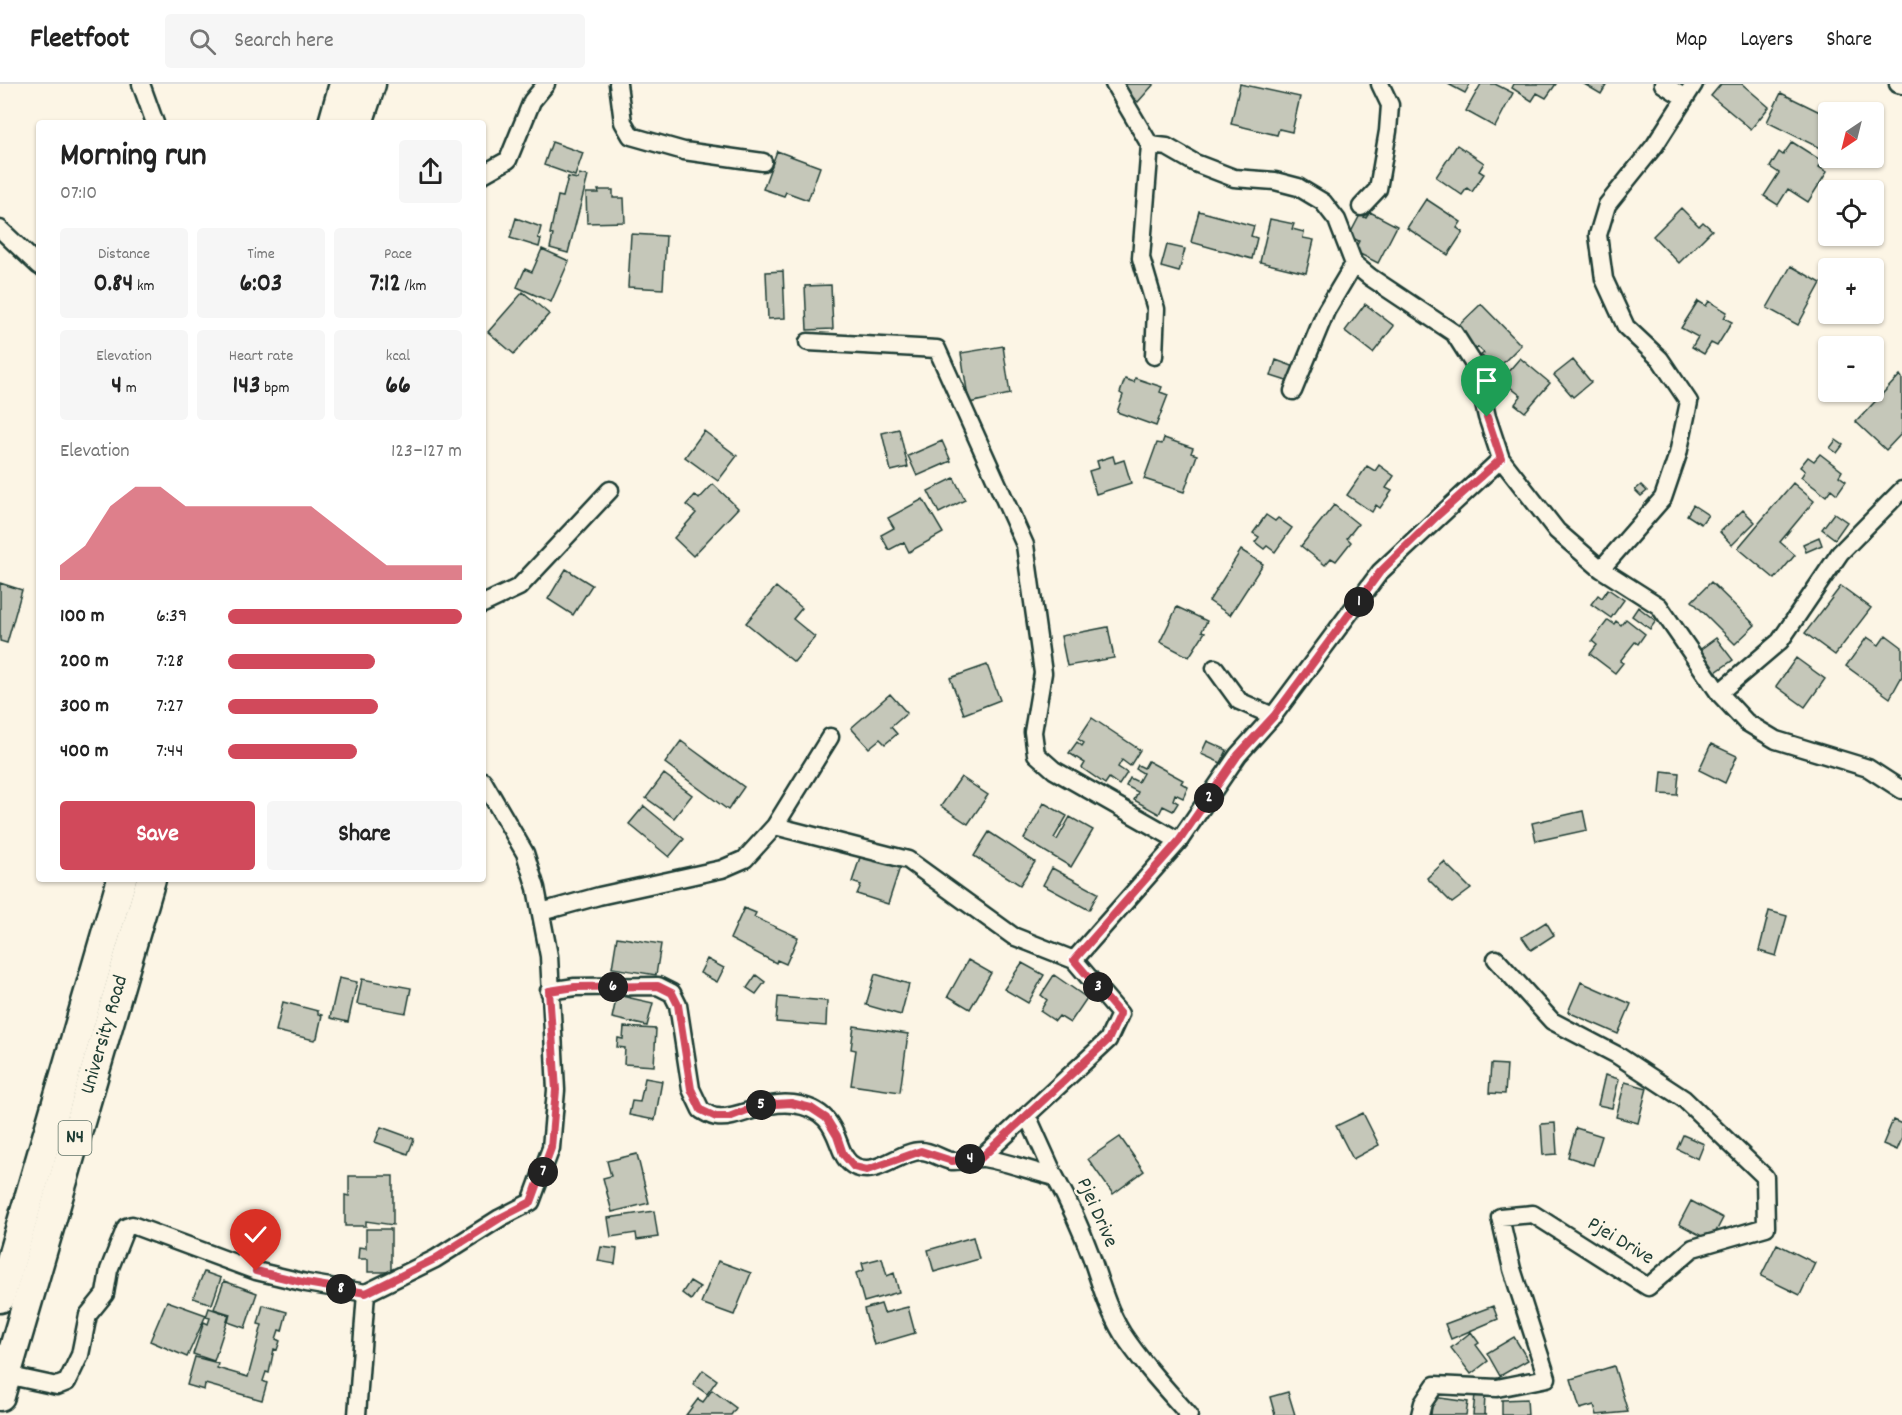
<!DOCTYPE html>
<html lang="en">
<head>
<meta charset="utf-8">
<style>
  body { margin:0; font-family:Dekko,sans-serif; background:#f6f6f6; color:#222; height:100vh; display:flex; flex-direction:column; font-size:22px; white-space:nowrap }
  * { box-sizing:border-box; margin:0 }
  p { font-size:20px; color:#767676 }
  .icon { flex:none; width:33px; height:33px; fill:none; stroke:currentColor; stroke-width:2; stroke-linecap:round; stroke-linejoin:round }
  .map { position:relative; flex:1; overflow:hidden }
  .sheet { position:absolute; left:36px; top:36px; width:450px; height:762px; display:flex; flex-direction:column; background:#fff; border-radius:6px; box-shadow:0 2px 4px #0004 }
  .sheet>* { flex:none }
  .needle { width:39px; rotate:215deg }
  .tools { position:absolute; left:1818px; top:18px; display:grid; gap:12px }
  .tools a { display:grid; place-items:center; width:66px; height:66px; border-radius:6px; background:#fff; box-shadow:0 2px 4px #0004; font-size:30px }
  .pin { position:absolute; display:grid; place-items:center; width:51px; height:51px; color:#fff; margin:-62px -26px; border-radius:50% 50% 50% 0; rotate:-45deg; box-shadow:0 0 6px #0007 }
  .pin .icon { rotate:45deg }
  .km { position:absolute; width:30px; height:30px; margin:-15px; border-radius:50%; background:#222; color:#fff; font-size:16px; line-height:30px; text-align:center }
  .round { display:grid; place-items:center; flex:none; width:63px; height:63px; border-radius:6px; background:#f6f6f6 }
  .overview { display:flex; align-items:center; justify-content:space-between; height:102px; padding:0 24px }
  h1 { font-size:33px; font-weight:700; line-height:45px }
  .stats { display:grid; grid-template-columns:repeat(3,1fr); gap:9px; height:102px; padding:6px 24px }
  .stats div { display:grid; align-content:center; border-radius:6px; background:#f6f6f6; text-align:center }
  .stats b { font-size:26px; font-weight:700 }
  .stats small { font-size:16px; font-weight:400 }
  .stats p { font-size:16px }
  .chart { height:168px; padding:12px 24px }
  .chart p { display:flex; justify-content:space-between }
  .chart svg { width:100%; height:108px; margin-top:6px; fill:#d1495b; opacity:.7 }
  .action { display:flex; gap:12px; margin-top:auto; padding:12px 24px }
  .action a { flex:1; height:69px; border-radius:6px; background:#d1495b; color:#fff; font-size:24px; font-weight:700; line-height:69px; text-align:center }
  .action a+a { background:#f6f6f6; color:#222 }
  ul { padding:0 24px; list-style:none; font-size:20px }
  li { display:grid; grid-template-columns:96px 72px 1fr; align-items:center; height:45px }
  li i { height:15px; border-radius:8px; background:#d1495b }
  header { display:flex; align-items:center; gap:36px; box-sizing:border-box; height:84px; padding:0 30px; background:#fff; border-bottom:2px solid #e0e0e0 }
  header strong { font-size:28px }
  nav { display:flex; gap:33px; margin-inline-start:auto; font-size:21px }
  .search { width:420px; height:54px; background:#f6f6f6; display:flex; align-items:center; gap:15px; box-sizing:border-box; padding:0 21px; border-radius:6px; color:#767676; font-size:22px }
  .map>svg:first-child { display:block }
  .building { fill:#c5c7b9; stroke:#1f3d34; stroke-width:1.5 }
  .lines { fill:none; stroke-linecap:round; stroke-linejoin:round }
  .minor-casing { stroke:#1f3d34; stroke-width:21 }
  .trunk-casing { stroke:#1f3d34; stroke-width:33 }
  .minor { stroke:#fcf5e5; stroke-width:16 }
  .trunk { stroke:#fcf5e5; stroke-width:28 }
  .route-casing { stroke:#fff; stroke-width:12 }
  .route { stroke:#d1495b; stroke-width:8 }
  .labels { text-anchor:middle; dominant-baseline:central; stroke-width:5; stroke-linejoin:round; paint-order:stroke }
  .shield { fill:#fcf5e5; stroke:#617469; stroke-width:1.5 }
  .shield-label { font-size:20px; font-weight:bold; fill:#1f3d34 }
  .street-label { font-size:21px; fill:#1f3d34; stroke:#fcf5e5 }
</style>
</head>
<body>
<header>
<strong>Fleetfoot</strong>
<div class="search"><svg class="icon" aria-label="search" viewBox="0 0 24 24"><circle cx="10" cy="10" r="6"/><path d="M15 15l6 6"/></svg>Search here</div>
<nav><a>Map</a><a>Layers</a><a>Share</a></nav>
</header>
<div class="map">
<svg width="1902" height="1331" viewBox="0 0 1902 1331">
  <rect width="100%" height="100%" fill="#fcf5e5"/>
  <filter id="ink" filterUnits="userSpaceOnUse"><feTurbulence type="fractalNoise" baseFrequency=".0167" numOctaves="2"/><feDisplacementMap in="SourceGraphic" scale="12" xChannelSelector="R" yChannelSelector="G"/><feConvolveMatrix kernelMatrix="1 2 1 2 8 2 1 2 1" color-interpolation-filters="sRGB"/></filter>
  <g filter="url(#ink)">
    <path class="building" d="M1118,0H1154L1138,18Z
      M1240,0L1300,13L1292,48L1279,45L1277,51L1231,40Z
      M1448,0H1470L1465,9Z
      M1481,0H1495L1513,9L1495,43L1466,27Z
      M1514,0H1556L1546,14L1537,9L1532,17L1512,4Z
      M1584,0H1607L1601,10Z
      M1721,0H1742L1769,23L1751,45L1711,12Z
      M1781,9L1828,32V68L1767,38Z
      M552,58L583,69L575,92L544,81Z
      M1792,58L1822,77L1819,83L1827,88L1808,118L1788,105L1778,121L1764,112L1779,89L1770,83L1779,68L1783,71Z
      M1457,61L1484,79L1479,87L1484,90L1472,108L1467,104L1462,111L1436,93Z
      M777,67L820,83L808,116L786,108L784,112L763,105Z
      M579,90L588,92L568,169L550,164L553,151L550,150L558,112L563,113L568,93L578,95Z
      M598,106H613V114H624L625,138L587,139L586,109H599Z
      M1426,115L1461,138L1457,144L1463,148L1448,171L1407,144Z
      M1681,124L1699,142L1703,138L1712,146L1679,179L1653,152Z
      M1199,127L1254,142L1251,152L1257,154L1252,175L1191,158Z
      M1370,128L1397,142L1378,179L1354,167L1359,157L1349,152L1360,131L1366,134Z
      M516,134L541,143L538,154L541,155L539,163L510,154Z
      M1270,135L1294,140L1292,145L1304,148L1303,154L1314,156L1306,189L1260,178Z
      M631,150L666,152L663,205L628,203Z
      M1167,161L1185,165L1179,188L1161,183Z
      M542,165L569,177L551,218L517,203L525,185L532,188Z
      M1791,182L1821,199L1798,241L1767,224Z
      M783,187L785,234L768,235L766,188Z
      M831,201L833,245L807,246L805,202Z
      M523,208L549,230L514,270L488,248Z
      M1698,217L1706,222L1709,217L1727,228L1724,234L1732,238L1717,262L1711,259L1704,270L1692,263L1698,253L1681,244Z
      M1365,220L1394,242L1373,269L1345,247Z
      M1481,220L1521,261L1496,286L1481,271L1484,269L1478,263L1474,267L1457,243Z
      M1003,262L1010,310L969,319L961,269Z
      M1520,274L1550,299L1525,328L1515,320L1521,312L1501,296Z
      M1276,276L1295,283L1290,298L1271,292Z
      M1573,276L1591,298L1573,313L1554,291Z
      M1900,291L1902,294V349L1886,366L1856,338Z
      M1135,294L1162,303L1160,308L1168,311L1156,342L1117,328L1123,311L1120,309L1125,295L1134,298Z
      M899,345L908,383L891,387L882,349Z
      M704,347L737,372L718,397L685,373Z
      M1164,354L1193,364L1191,369L1197,371L1184,408L1144,395L1157,359L1162,360Z
      M1836,356L1843,361L1837,369L1830,364Z
      M942,357L951,377L917,392L908,372Z
      M1820,370L1842,387L1839,392L1846,397L1837,410L1831,405L1826,412L1801,393L1805,387L1800,383L1808,373L1814,377Z
      M1113,372L1115,379L1124,376L1131,399L1096,410L1089,387L1099,384L1097,377Z
      M1379,381L1394,392L1386,404L1392,407L1380,424L1376,421L1372,428L1347,411L1367,382L1375,387Z
      M954,394L965,416L939,429L928,407Z
      M1793,399L1814,417L1780,458L1795,471L1775,495L1738,464Z
      M713,400L738,424L693,472L674,454L696,429L686,421L695,411L699,415Z
      M1641,401L1647,407L1641,412L1635,406Z
      M923,415L943,449L909,468L904,458L889,466L881,451L894,444L888,434Z
      M1334,421L1358,440L1347,454L1351,458L1336,477L1331,474L1325,481L1301,462Z
      M1693,421L1708,431L1701,440L1687,431Z
      M1743,426L1755,438L1732,461L1720,448Z
      M1834,429L1847,438L1835,455L1822,445Z
      M1266,431L1275,437L1278,434L1292,444L1275,468L1267,462L1264,465L1255,458L1259,453L1253,449Z
      M1819,453L1822,461L1806,468L1803,460Z
      M1241,466L1263,480L1230,531L1209,517Z
      M566,485L592,501L573,531L548,515Z
      M1711,498L1755,541L1735,560L1692,517Z
      M0,499L22,506L7,559L0,557Z
      M1841,502L1871,524L1835,571L1805,549Z
      M776,503L802,524L793,535L815,553L794,578L746,539Z
      M1608,505L1624,516L1611,534L1591,520L1598,511L1602,514Z
      M1177,523L1207,537L1202,547L1205,548L1189,573L1160,558Z
      M1638,523L1656,537L1650,545L1632,532Z
      M1626,535L1645,550L1638,560L1635,558L1620,577L1623,579L1615,589L1590,570L1597,561L1592,557L1608,536L1614,540L1616,537L1621,541Z
      M1108,543L1114,574L1067,582L1061,552Z
      M1886,551L1902,563V592L1890,614L1846,582L1867,553L1879,561Z
      M1716,554L1733,576L1710,592L1694,570Z
      M1796,574L1825,595L1805,623L1776,602Z
      M987,581L1000,616L964,630L950,594Z
      M890,610L907,629L891,643L897,650L885,660L880,655L869,664L851,644Z
      M1092,634L1140,666L1130,682L1122,676L1118,683L1127,689L1119,701L1109,694L1105,700L1082,684L1085,679L1069,669L1077,658L1082,662L1084,659L1078,655Z
      M681,657L744,703L728,726L665,679Z
      M1207,657L1227,666L1221,679L1201,670Z
      M1711,660L1737,672L1725,699L1699,686Z
      M1148,677L1183,696L1181,699L1188,703L1183,714L1175,710L1173,716L1178,719L1173,727L1163,722L1159,730L1134,716L1138,708L1126,702L1130,694L1138,698L1143,689L1136,685L1138,681L1144,684Z
      M1662,687L1679,689L1677,711L1660,710Z
      M664,690L692,711L674,734L646,714Z
      M961,693L988,711L968,740L941,722Z
      M1044,719L1067,732L1054,754L1057,756L1070,733L1093,746L1071,783L1024,755Z
      M644,722L684,755L669,773L629,740Z
      M1583,727L1587,746L1536,757L1532,739Z
      M989,748L1035,778L1020,801L974,772Z
      M862,767L901,780L888,820L857,810L861,801L852,798Z
      M1444,778L1471,805L1452,819L1427,794Z
      M1052,784L1098,809L1089,826L1043,801Z
      M744,824L756,829L754,833L798,853L786,880L777,876L776,879L730,855Z
      M1769,827L1787,832L1776,872L1759,867Z
      M1546,838L1554,851L1531,866L1522,853Z
      M617,853L661,860L656,891L612,884Z
      M707,875L724,884L717,898L700,889Z
      M968,876L991,889L970,925L948,912Z
      M1022,879L1044,891L1028,919L1004,905Z
      M875,890L909,900L901,931L866,921Z
      M756,891L765,898L756,910L747,904Z
      M1054,891L1087,914L1070,939L1059,932L1055,937L1040,927L1047,916L1041,911Z
      M339,894L357,898L348,938L330,934Z
      M362,895L411,904L406,929L357,920Z
      M1581,898L1631,920L1618,950L1568,928Z
      M617,911L653,919L647,942L612,934Z
      M778,913L827,917L826,942L776,938Z
      M283,918L318,927V930L322,931L317,954L314,956L276,947Z
      M854,942L908,950L900,1008L851,1001L856,966L851,965Z
      M624,943L656,945L654,982L624,980L625,964L617,963L618,954L623,955Z
      M1491,980L1507,981L1505,1010L1489,1009Z
      M1605,991L1619,995L1612,1024L1598,1021Z
      M645,994L662,997L655,1036L629,1031L632,1017L640,1018Z
      M1625,998L1647,1004L1638,1039L1616,1033Z
      M1363,1029L1379,1061L1353,1075L1336,1042Z
      M1893,1036L1902,1040V1054L1897,1066L1883,1060Z
      M1555,1039L1557,1070L1543,1071L1541,1040Z
      M381,1043L414,1055L408,1070L375,1058Z
      M1576,1044L1602,1052L1593,1081L1568,1073Z
      M1683,1051L1704,1060L1698,1075L1677,1065Z
      M1120,1053L1144,1087L1113,1110L1088,1075Z
      M637,1070L649,1119L612,1128L603,1094L611,1092L607,1077Z
      M349,1092H393V1141L366,1137V1142H345V1111L349,1112Z
      M1691,1117L1723,1134L1711,1157L1679,1140Z
      M654,1127L658,1153L637,1156L636,1149L611,1153L608,1134Z
      M366,1145H391V1188H368V1175H358L359,1163L366,1164Z
      M973,1153L979,1175L934,1188L928,1166Z
      M1777,1160L1815,1179L1800,1211L1761,1192Z
      M601,1163L617,1165L615,1180L598,1177Z
      M882,1174L887,1192L894,1189L899,1208L864,1218L856,1189L864,1186L862,1179Z
      M718,1177L751,1189L734,1231L701,1219Z
      M204,1188L221,1194L212,1220L193,1214Z
      M224,1197L257,1209L245,1244L228,1238L230,1230L214,1225Z
      M690,1197L700,1203L691,1216L682,1209Z
      M167,1217L206,1231L187,1273L150,1257Z
      M881,1220L884,1229L908,1223L915,1249L874,1261L864,1225Z
      M263,1221L287,1228L282,1247L279,1246L276,1255L280,1257L277,1266L274,1265L269,1289L266,1288L263,1297L267,1299L262,1316L205,1300L204,1306L187,1301L195,1273L218,1279L217,1284L248,1293L262,1241L258,1240Z
      M1493,1222L1498,1235L1451,1255L1445,1240Z
      M209,1224L229,1231L214,1277L193,1270L204,1238L208,1240L210,1234L206,1233Z
      M1471,1248L1479,1259L1476,1261L1488,1277L1471,1290L1451,1264Z
      M1514,1253L1528,1276L1500,1292L1487,1269Z
      M1614,1282L1628,1328L1597,1331L1594,1321L1580,1325L1571,1295Z
      M703,1286L717,1296L707,1310L693,1300Z
      M712,1306L736,1324L731,1331H686L698,1315L703,1318Z
      M1288,1308L1295,1331H1275L1270,1313Z
      M1475,1310L1485,1311L1484,1330L1487,1331H1473Z
      M1433,1313L1468,1318L1466,1331H1431Z
      M1527,1315L1528,1331H1502V1316Z"/>
    <g class="lines">
      <defs>
        <path id="minor" d="M141,0L155,39
          M618,0L623,38L631,52L684,67L763,78
          M1114,0L1150,61L1167,63L1195,79L1234,94L1275,97L1298,103L1323,118L1337,136L1354,180L1370,193L1454,249L1475,282L1487,333L1501,375L1557,447L1601,485L1659,522L1719,609L1746,638L1776,656L1868,684L1902,706
          M1663,0L1685,14
          M1898,0L1902,1
          M1150,61L1141,174L1156,225L1154,272
          M483,90L508,76L532,17L546,0
          M1361,123L1378,105L1388,47L1390,21L1380,0
          M0,145L39,182
          M808,258L937,265L1025,461L1043,589L1033,648L1036,670L1054,686L1179,757
          M1293,307L1326,227L1354,180
          M1601,485L1663,414L1678,370L1689,318L1660,275L1626,243L1604,195L1598,151L1607,121L1655,61L1694,0
          M483,520L519,503L610,406
          M1215,584L1239,617L1273,632
          M1719,609L1780,557L1840,469L1902,406
          M775,742L908,776L1013,852L1074,876L1120,930L1108,956L981,1074
          M541,828L599,812L722,785L745,775L775,742L830,653
          M1074,876L1179,757L1238,671L1273,632L1380,488L1501,375
          M549,907L575,903L658,902L672,909L678,921L691,1005L701,1026C706,1029 712,1033 717,1033C738,1036 764,1016 793,1020C847,1027 831,1073 856,1083C879,1092 899,1067 921,1067C932,1067 942,1076 952,1077C962,1078 973,1073 984,1074C1007,1078 1031,1087 1055,1093C1069,1118 1081,1145 1091,1172C1100,1198 1107,1224 1122,1249C1141,1278 1166,1305 1189,1331
          M1027,1031L1055,1093
          M6,1291L57,1302L67,1298L80,1271L88,1231L105,1210L109,1186L126,1143L132,1141L256,1187L306,1199L366,1209
          M357,1331L366,1209L435,1175L500,1134L531,1118L551,1064L556,1006L549,872L536,804L525,769L483,697
          M1420,1331L1423,1319L1435,1301L1497,1304L1547,1294L1512,1185L1500,1133L1533,1130L1648,1203L1693,1164L1766,1143L1765,1093L1684,1015L1617,971L1552,937L1496,875"/>
        <g id="trunk">
          <path d="M333,39L344,0"/>
          <path d="M358,39L371,0"/>
          <path d="M0,1214L122,795"/>
          <path id="s1" d="M0,1312L151,795"/>
        </g>
      </defs>
      <use href="#minor" class="minor-casing"/>
      <use href="#trunk" class="trunk-casing"/>
      <use href="#minor" class="minor"/>
      <use href="#trunk" class="trunk"/>
    </g>
  </g>
  <g class="lines" filter="url(#ink)">
    <defs>
      <path id="route" d="M256,1187L306,1199L366,1209L435,1175L500,1134L531,1118L551,1064L556,1006L549,907L575,903L658,902L672,909L678,921L691,1005L701,1026L716,1033H729L760,1021L791,1019L811,1024L826,1034L837,1052L843,1070L854,1083L867,1086L921,1067L952,1077L981,1074L1108,956L1120,930L1074,876L1179,757L1238,671L1274,632L1380,488L1437,432L1501,375L1487,333"/>
    </defs>
    <use href="#route" class="route-casing"/>
    <use href="#route" class="route"/>
  </g>
  <g class="labels">
    <rect class="shield" x="58.5" y="1037" width="33" height="34" rx="4.5"/>
    <g class="shield-label">
      <text x="75" y="1054">N4</text>
    </g>
    <g class="street-label">
      <text stroke="none"><textPath href="#s1" startOffset="376">University Road</textPath></text>
      <text transform="translate(1096 1129) rotate(66)">Pjei Drive</text>
      <text transform="translate(1620 1158) rotate(31)">Pjei Drive</text>
    </g>
  </g>
</svg>
<div class="tools">
<a><svg class="needle" viewBox="-14 -14 28 28"><path d="M0-13l5 13h-10z" fill="#e53935"/><path d="M0 13l5-13h-10z" fill="#767676"/></svg></a>
<a><svg class="icon" aria-label="locate" viewBox="0 0 24 24"><circle cx="12" cy="12" r="6"/><path d="M12 2v4M12 18v4M2 12h4M18 12h4"/></svg></a>
<a>+</a>
<a>−</a>
</div>
<div class="pin" style="left:1487px;top:333px;background:#1e9e55"><svg class="icon" aria-label="arrive" viewBox="0 0 24 24"><path d="M6 21V4h12l-3 4 3 4H6"/></svg></div>
<div class="pin" style="left:256px;top:1187px;background:#d93025"><svg class="icon" aria-label="check" viewBox="0 0 24 24"><path d="M5 12l5 5 9-10"/></svg></div>
<b class="km" style="left:1359px;top:518px">1</b>
<b class="km" style="left:1209px;top:714px">2</b>
<b class="km" style="left:1098px;top:903px">3</b>
<b class="km" style="left:970px;top:1075px">4</b>
<b class="km" style="left:761px;top:1021px">5</b>
<b class="km" style="left:613px;top:903px">6</b>
<b class="km" style="left:543px;top:1088px">7</b>
<b class="km" style="left:341px;top:1205px">8</b>
<section class="sheet">
<div class="overview"><div><h1>Morning run</h1><p>07:10</p></div><a class="round"><svg class="icon" aria-label="share" viewBox="0 0 24 24"><path d="M12 15V3M7 8l5-5 5 5M5 13v7h14v-7"/></svg></a></div>
<div class="stats">
<div><p>Distance</p><b>0.84<small> km</small></b></div>
<div><p>Time</p><b>6:03</b></div>
<div><p>Pace</p><b>7:12<small> /km</small></b></div>
</div>
<div class="stats">
<div><p>Elevation</p><b>4<small> m</small></b></div>
<div><p>Heart rate</p><b>143<small> bpm</small></b></div>
<div><p>kcal</p><b>66</b></div>
</div>
<div class="chart"><p><span>Elevation</span>123–127 m</p>
<svg viewBox="0 0 160 44" preserveAspectRatio="none"><path d="M0 44V38L10 30L20 14L30 6L40 6L50 14L60 14L70 14L80 14L90 14L100 14L110 22L120 30L130 38L140 38L150 38L160 38V44z"/></svg>
</div>
<ul>
<li><b>100 m</b>6:39<i style="width:100%"></i></li>
<li><b>200 m</b>7:28<i style="width:63%"></i></li>
<li><b>300 m</b>7:27<i style="width:64%"></i></li>
<li><b>400 m</b>7:44<i style="width:55%"></i></li>
</ul>
<div class="action"><a>Save</a><a>Share</a></div>
</section>
</div>
</body>
</html>
